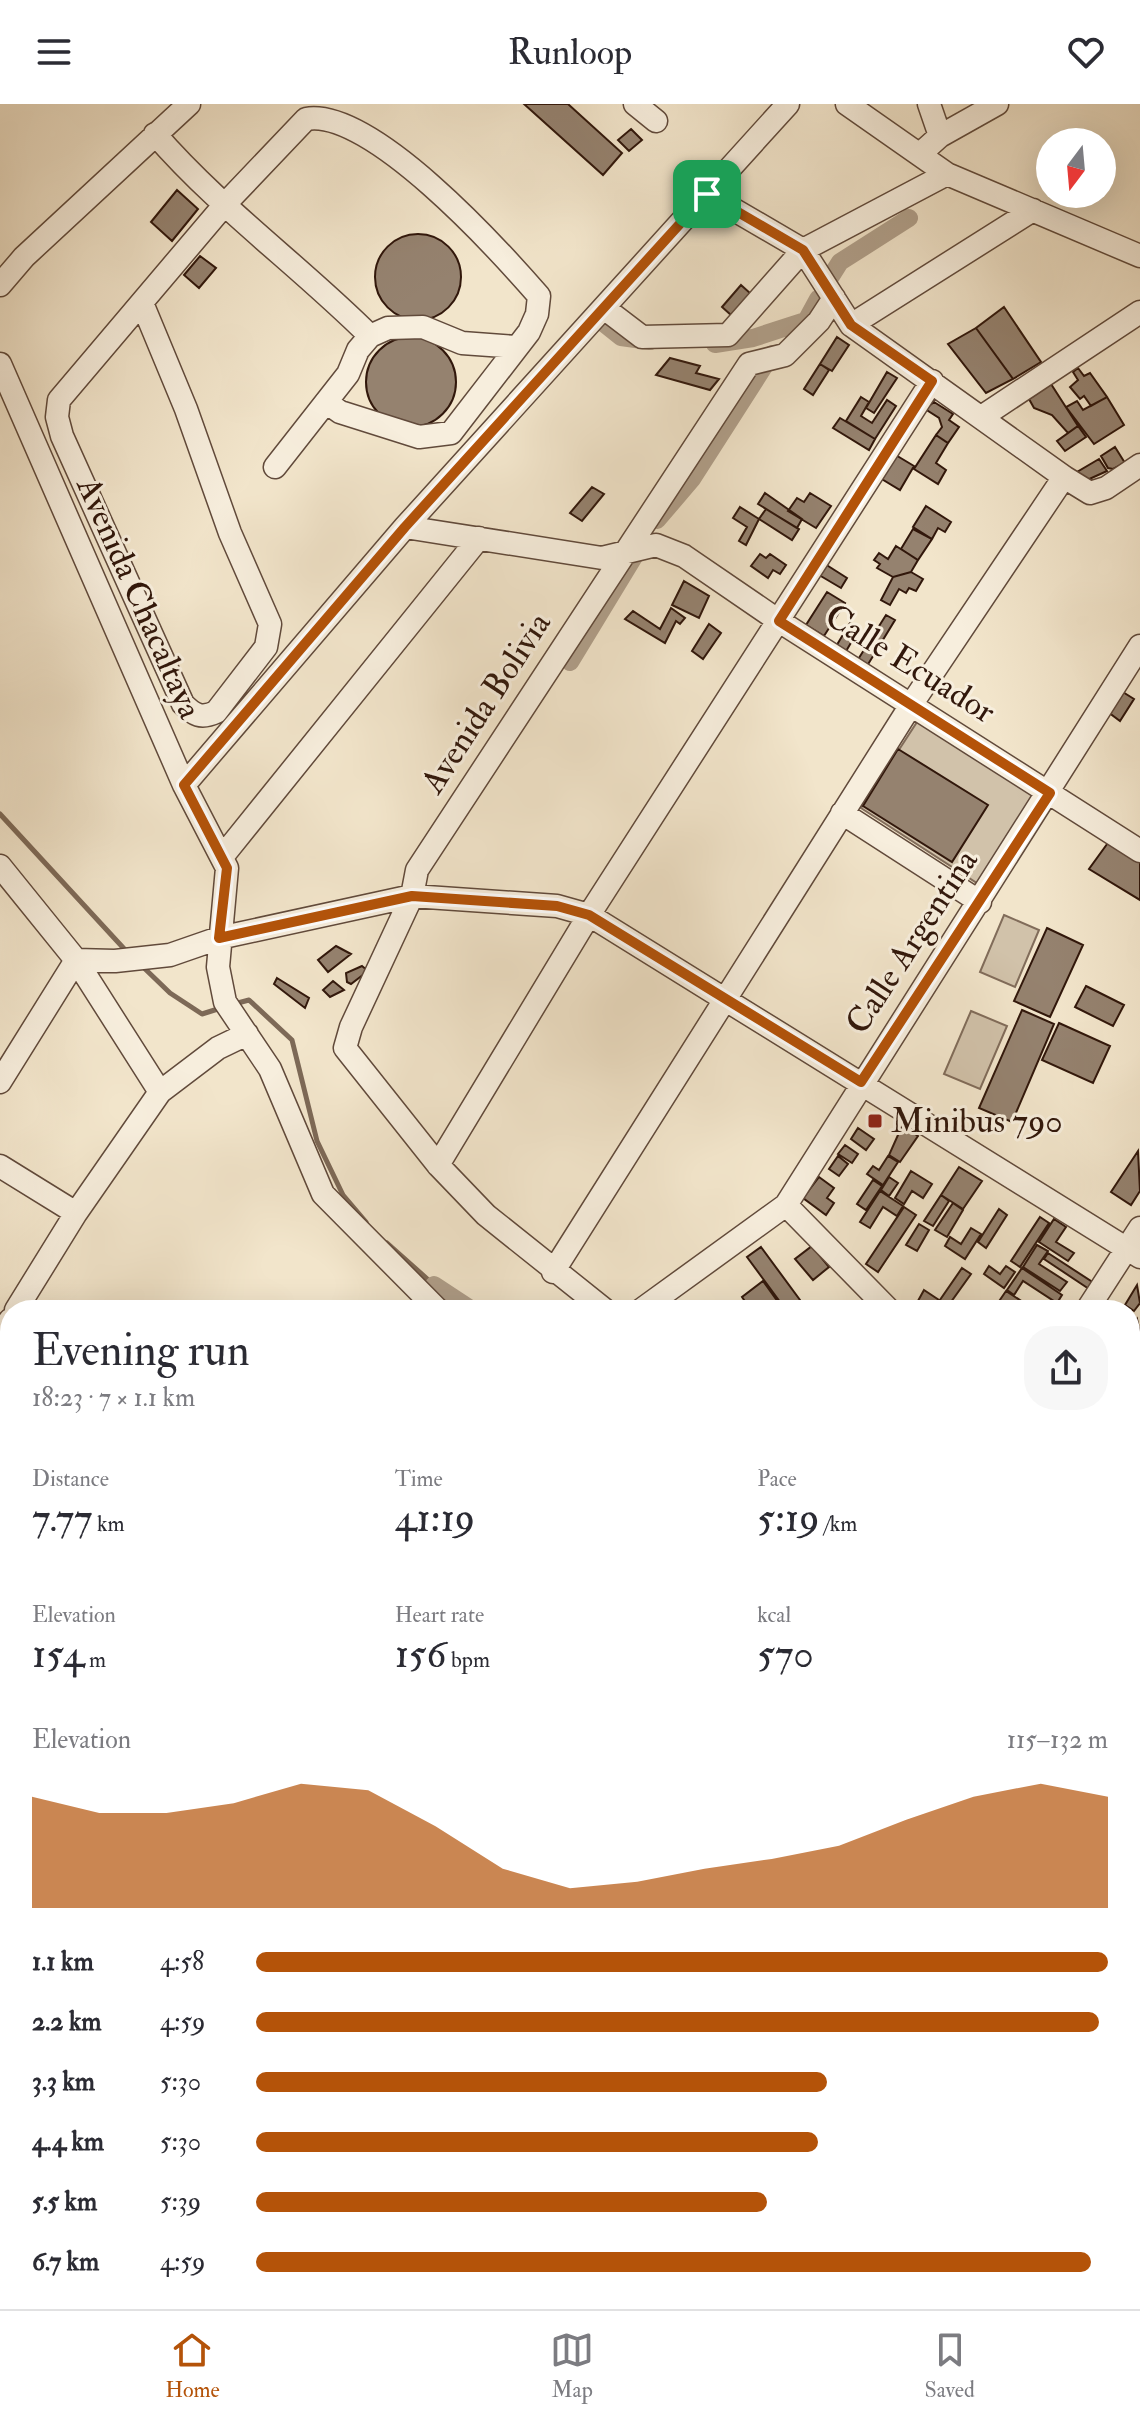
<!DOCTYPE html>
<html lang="en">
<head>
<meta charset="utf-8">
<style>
  body { margin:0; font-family:"IM FELL Double Pica",serif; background:#f7f7f7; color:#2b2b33; height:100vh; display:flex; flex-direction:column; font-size:30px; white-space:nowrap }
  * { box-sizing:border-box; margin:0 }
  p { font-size:26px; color:#7c7c81 }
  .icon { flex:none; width:44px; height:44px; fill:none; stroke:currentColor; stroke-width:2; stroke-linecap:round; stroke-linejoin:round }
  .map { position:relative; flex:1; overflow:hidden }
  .side { position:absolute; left:0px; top:1196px; width:1140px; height:1010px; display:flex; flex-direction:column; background:#fff; border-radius:32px 32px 0 0; box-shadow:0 8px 32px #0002 }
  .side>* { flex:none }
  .needle { width:52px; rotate:196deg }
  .controls { position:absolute; left:1036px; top:24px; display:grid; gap:16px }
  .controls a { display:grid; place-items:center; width:80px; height:80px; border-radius:50%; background:#fff; box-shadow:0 8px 32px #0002; font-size:40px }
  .pin { position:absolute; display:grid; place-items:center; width:68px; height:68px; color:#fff; margin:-34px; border-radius:16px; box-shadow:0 4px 12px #0006 }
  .round { display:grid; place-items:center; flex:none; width:84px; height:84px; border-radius:32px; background:#f7f7f7 }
  .head { display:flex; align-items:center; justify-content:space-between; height:136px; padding:0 32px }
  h1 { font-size:44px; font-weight:600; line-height:60px }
  .figures { display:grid; grid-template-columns:repeat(3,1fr); gap:12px; height:136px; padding:8px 32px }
  .figures div { display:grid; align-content:center }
  .figures b { font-size:40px; font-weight:600 }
  .figures small { font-size:22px; font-weight:400 }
  .figures p { font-size:22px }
  .chart { height:224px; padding:16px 32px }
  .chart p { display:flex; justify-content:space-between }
  .chart svg { width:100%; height:144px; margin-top:8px; fill:#b45309; opacity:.7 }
  ul { padding:0 32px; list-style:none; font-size:26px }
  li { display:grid; grid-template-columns:128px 96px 1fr; align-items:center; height:60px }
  li i { height:20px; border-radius:10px; background:#b45309 }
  header { display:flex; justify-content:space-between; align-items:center; height:104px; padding:0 32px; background:#fff; font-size:36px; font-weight:600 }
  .dock { display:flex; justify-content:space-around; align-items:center; height:112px; border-top:2px solid #e1e1e2; background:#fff; font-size:22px; color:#7c7c81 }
  .dock a { display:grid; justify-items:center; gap:4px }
  .dock .on { color:#b45309 }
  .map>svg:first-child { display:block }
  .green { fill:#d1c2aa; stroke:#816c5a; stroke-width:2 }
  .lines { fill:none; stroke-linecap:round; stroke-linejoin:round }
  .stream { stroke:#7d6957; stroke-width:5 }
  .canal { stroke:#b09f8a; stroke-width:18 }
  .building { fill:#95826f; stroke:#31170b; stroke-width:2 }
  .minor-casing { stroke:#614a3b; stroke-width:25 }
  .minor { stroke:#f7eedd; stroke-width:22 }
  .route-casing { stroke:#fff; stroke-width:16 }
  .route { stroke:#b45309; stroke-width:10 }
  .poi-dot { fill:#8f2418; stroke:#f7eedd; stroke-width:3 }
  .labels { text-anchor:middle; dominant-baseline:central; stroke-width:6; stroke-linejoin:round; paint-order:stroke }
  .street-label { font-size:34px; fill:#31170b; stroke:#f7eedd }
  .poi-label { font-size:34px; fill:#31170b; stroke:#f7eedd; text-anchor:start }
</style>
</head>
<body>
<header><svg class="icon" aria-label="menu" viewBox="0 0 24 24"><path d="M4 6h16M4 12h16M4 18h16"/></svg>Runloop<svg class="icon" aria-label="heart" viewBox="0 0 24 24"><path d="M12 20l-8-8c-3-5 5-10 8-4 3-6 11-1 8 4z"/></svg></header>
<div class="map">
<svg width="1140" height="2205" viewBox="0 0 1140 2205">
  <rect width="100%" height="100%" fill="#f2e5cb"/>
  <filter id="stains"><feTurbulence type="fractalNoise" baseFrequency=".0025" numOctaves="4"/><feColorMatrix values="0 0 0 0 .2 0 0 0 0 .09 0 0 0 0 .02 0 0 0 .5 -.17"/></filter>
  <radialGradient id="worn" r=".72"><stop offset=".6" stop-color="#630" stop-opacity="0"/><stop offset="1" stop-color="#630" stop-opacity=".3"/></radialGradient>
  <path class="green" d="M919,615L1038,692L980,781L861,704Z
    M1004,811L1039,826L1015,883L980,868Z
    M971,907L1007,922L980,985L944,970Z"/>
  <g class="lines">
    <path class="stream" d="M0,710L128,849
      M141,861L170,889L202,910L221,904
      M234,900L249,896L292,936L317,1037L343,1091L366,1118
      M387,1139L434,1181"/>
    <path class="canal" d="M828,177L840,158L909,114
      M596,213L621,233L650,237
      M793,229L806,217L818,195
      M715,240L753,234L802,218
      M657,416L692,375L772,250
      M570,558L635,451
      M434,1181L472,1206
      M375,2196L386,2205"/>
  </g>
  <path class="building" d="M524,0H568L622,49L603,71Z
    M631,25L642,36L629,47L618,36Z
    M177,86L198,105L172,137L151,118Z
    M375 173a43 43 0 1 1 86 0a43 43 0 1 1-86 0Z
    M200,152L216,164L199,184L184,171Z
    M741,181L751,190L731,211L722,203Z
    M1004,203L1041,258L1013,275L976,224Z
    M976,224L1013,275L986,289L948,240Z
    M837,233L849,241L832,267L820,260Z
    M366 278a45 45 0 1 1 90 0a45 45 0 1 1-90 0Z
    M670,254L700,262L696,269L719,275L710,286L656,271Z
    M820,260L829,266L813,291L804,285Z
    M1078,264L1084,272L1090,269L1107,293L1091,302L1084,292L1080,295L1070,283L1078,276L1073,268Z
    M887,268L897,274L874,309L866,304Z
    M1051,280L1078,322L1068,329L1052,311L1034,304L1029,295Z
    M861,293L869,298L861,312L872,319L887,296L896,302L875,335L846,317Z
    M1107,293L1124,321L1094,340L1066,303L1077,297L1083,306Z
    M934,298L953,310L949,316L959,323L948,339L936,331L942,323L939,314L925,305Z
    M840,314L875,335L869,346L833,324Z
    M1078,322L1086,333L1065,347L1057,337Z
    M936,331L948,339L936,359L946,366L938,380L914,365Z
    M1115,343L1125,359L1113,365L1108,364L1101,352Z
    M894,350L914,362L900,386L880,374Z
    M1099,355L1107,367L1085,377L1077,368Z
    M592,383L604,390L582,417L570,409Z
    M765,389L802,415L797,424L758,400Z
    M810,389L831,402L816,424L788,407L797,394L804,398Z
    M926,402L951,418L945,428L938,424L932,435L913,423Z
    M740,403L759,415L746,441L739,437L747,423L733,414Z
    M766,405L799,425L792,436L759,415Z
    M913,425L932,435L918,456L901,445Z
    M896,442L918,456L911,468L893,473L877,464L880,460L874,456L879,449L888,455Z
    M760,450L766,454L770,450L786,461L780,470L773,466L768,474L751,462Z
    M825,460L847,474L841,484L819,471Z
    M911,468L923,475L916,487L909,484L906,489L899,485L890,501L881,496L893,473Z
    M684,477L709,492L699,514L672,501Z
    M827,488L845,499L824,532L806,521Z
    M671,504L685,514L680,520L676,517L665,539L625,515L633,507L660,525Z
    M886,511L895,516L867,562L857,557Z
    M850,519L859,525L845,549L835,544Z
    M709,520L721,529L703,555L692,547Z
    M1118,585L1134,595L1120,617L1104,605Z
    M898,645L988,701L952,758L863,702Z
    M1110,736L1140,755V796L1089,765Z
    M1047,824L1083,841L1050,913L1014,897Z
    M336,842L351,850L328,868L318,856Z
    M362,862L368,867L351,880L347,878L346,869Z
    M277,874L309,894L305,904L274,880Z
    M333,877L344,886L330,893L323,886Z
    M1086,882L1124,901L1113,922L1075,903Z
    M1022,906L1054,920L1012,1018L979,1004Z
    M1059,919L1110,942L1093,979L1042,956Z
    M902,1022L918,1032L900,1058L889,1051Z
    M858,1024L874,1035L866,1046L851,1035Z
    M845,1041L858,1050L852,1059L838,1050Z
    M1138,1047L1140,1087L1131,1101L1111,1088Z
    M838,1052L848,1060L839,1072L829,1065Z
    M888,1052L898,1058L883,1081L867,1070L873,1062L879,1066Z
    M959,1063L982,1077L963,1105L941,1091Z
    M911,1067L932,1080L923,1094L912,1087L904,1100L895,1094Z
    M819,1073L834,1084L827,1094L834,1099L826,1111L803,1094Z
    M889,1073L898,1079L889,1092L881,1086Z
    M873,1076L882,1082L866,1106L857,1100Z
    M880,1087L903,1102L897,1112L883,1103L870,1124L860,1118Z
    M941,1091L949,1097L933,1122L924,1117Z
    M953,1099L963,1106L947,1133L935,1126Z
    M904,1103L916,1111L878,1168L866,1160Z
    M999,1105L1007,1111L986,1144L978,1138Z
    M1040,1113L1049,1119L1020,1163L1011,1157Z
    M1054,1115L1066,1123L1056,1138L1074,1149L1068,1157L1039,1138Z
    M919,1120L929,1126L917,1147L906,1141Z
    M971,1124L981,1130L965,1155L945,1142L950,1133L961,1140Z
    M1037,1141L1048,1147L1039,1160L1067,1178L1060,1187L1023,1163Z
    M812,1142L829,1163L813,1176L795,1155Z
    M761,1143L800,1196L786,1206L747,1153Z
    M1048,1149L1094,1179L1089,1185L1044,1155Z
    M989,1162L1000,1170L1006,1162L1015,1168L1004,1184L984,1170Z
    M962,1164L971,1170L951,1198L963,1206H933Z
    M1022,1164L1062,1191L1057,1199L1023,1177L1014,1191L1007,1186Z
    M763,1177L783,1205L782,1206H751L742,1193Z
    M1137,1181L1140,1199L1134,1207L1125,1201Z
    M924,1186L939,1196L932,1206H913Z
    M1006,1187L1029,1202L1026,1206L1012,1201L1008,1206H993Z
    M1137,1215L1140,1229L1131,1243L1130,1225Z
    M1137,1258L1140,1278L1136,1285L1130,1282V1271Z"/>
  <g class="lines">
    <defs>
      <path id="minor" d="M635,0L656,17
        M847,0L947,70L1140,152
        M929,0L940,32
        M155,30C219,104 301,163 370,232
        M920,50L940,32L997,0
        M707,90L803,146L851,221L1064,373L1090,389L1106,384L1140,361
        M0,181L24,153L189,0
        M142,199L186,305L230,429L270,520L266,543L216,608C201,615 194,611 183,600L62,332L57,313L59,296L226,99L306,15C370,3 498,145 539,192L537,210L529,228L451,329L419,333L340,308L326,298
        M604,204L642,233L728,231L803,146L947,70
        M851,221L1033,106
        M0,260L184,681L227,764L218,863L225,898L270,965L323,1090L438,1206
        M983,312L1140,208
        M275,363L348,270L358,246L370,232L388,224L423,223L462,239L516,243
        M405,423L602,454L656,441L684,452L779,517L1140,747
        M184,681L405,423L788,0
        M842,709L980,798
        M222,753L479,434
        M0,762L76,856L160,988
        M0,978L76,856L115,857L170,851L219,834L412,792L557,802L589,811L1140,1153
        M438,1061L589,811L932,277
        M0,1062L76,1109
        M786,1101L889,1206
        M553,1168L911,601L1064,373
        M16,1206L76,1109L160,988L218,944L247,930
        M605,1206L486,1111L438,1061L345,944L351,923L412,792L417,766L749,260L785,251L819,217L834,194
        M641,1206L786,1101L1140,542
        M1087,1206L1140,1124
        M0,1232L10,1216
        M1130,1425L1140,1409
        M1130,1461L1140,1473
        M1130,1687L1140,1682
        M1130,1813L1140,1770
        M1130,1902L1140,1894
        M1130,1958L1140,1972
        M1130,2044L1140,2075
        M392,2196L394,2205
        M91,2205L96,2196"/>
    </defs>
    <use href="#minor" class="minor-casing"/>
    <use href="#minor" class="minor"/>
  </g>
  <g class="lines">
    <defs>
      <path id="route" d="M707,90L803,146L851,221L932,277L779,517L1050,689L861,978L589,811L557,802L412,792L219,834L227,764L184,681L405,423Z"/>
    </defs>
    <use href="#route" class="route-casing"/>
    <use href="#route" class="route"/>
  </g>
  <rect class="poi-dot" x="867" y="1009" width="16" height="16" rx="4"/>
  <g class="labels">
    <g class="street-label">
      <text transform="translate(139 494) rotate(66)">Avenida Chacaltaya</text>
      <text transform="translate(910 560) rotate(32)">Calle Ecuador</text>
      <text transform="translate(486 599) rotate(-57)">Avenida Bolivia</text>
      <text transform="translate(912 838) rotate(-57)">Calle Argentina</text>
    </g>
    <g class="poi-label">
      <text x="891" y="1017">Minibus 790</text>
    </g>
  </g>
  <rect width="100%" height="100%" filter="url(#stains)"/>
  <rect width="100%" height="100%" fill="url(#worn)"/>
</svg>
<div class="controls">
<a><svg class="needle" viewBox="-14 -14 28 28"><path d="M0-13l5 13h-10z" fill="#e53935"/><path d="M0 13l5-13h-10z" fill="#7c7c81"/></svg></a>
</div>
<div class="pin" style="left:707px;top:90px;background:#1e9e55"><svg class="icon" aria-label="arrive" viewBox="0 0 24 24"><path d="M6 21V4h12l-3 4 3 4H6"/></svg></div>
<section class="side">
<div class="head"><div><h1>Evening run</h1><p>18:23 · 7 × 1.1 km</p></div><a class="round"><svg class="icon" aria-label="share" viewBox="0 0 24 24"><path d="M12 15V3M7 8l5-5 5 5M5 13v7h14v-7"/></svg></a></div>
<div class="figures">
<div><p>Distance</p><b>7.77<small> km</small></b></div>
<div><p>Time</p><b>41:19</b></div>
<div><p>Pace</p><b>5:19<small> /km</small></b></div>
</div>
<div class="figures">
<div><p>Elevation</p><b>154<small> m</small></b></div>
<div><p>Heart rate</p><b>156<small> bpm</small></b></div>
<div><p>kcal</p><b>570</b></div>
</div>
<div class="chart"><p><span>Elevation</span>115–132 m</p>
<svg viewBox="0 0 160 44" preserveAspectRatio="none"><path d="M0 44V10L10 15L20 15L30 12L40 6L50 8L60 19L70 32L80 38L90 36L100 32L110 29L120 25L130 17L140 10L150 6L160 10V44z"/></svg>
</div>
<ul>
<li><b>1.1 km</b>4:58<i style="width:100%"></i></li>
<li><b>2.2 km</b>4:59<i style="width:99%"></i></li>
<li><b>3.3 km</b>5:30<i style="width:67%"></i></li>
<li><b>4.4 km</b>5:30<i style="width:66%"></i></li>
<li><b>5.5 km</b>5:39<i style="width:60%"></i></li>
<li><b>6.7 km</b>4:59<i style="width:98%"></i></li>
</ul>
</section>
</div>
<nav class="dock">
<a class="on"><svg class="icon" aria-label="home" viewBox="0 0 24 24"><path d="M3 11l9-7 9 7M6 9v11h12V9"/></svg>Home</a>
<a><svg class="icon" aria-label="map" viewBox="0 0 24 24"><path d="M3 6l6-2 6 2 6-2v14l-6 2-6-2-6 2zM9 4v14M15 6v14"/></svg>Map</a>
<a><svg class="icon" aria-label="saved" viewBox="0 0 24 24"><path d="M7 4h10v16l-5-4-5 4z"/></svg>Saved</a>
</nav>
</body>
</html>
